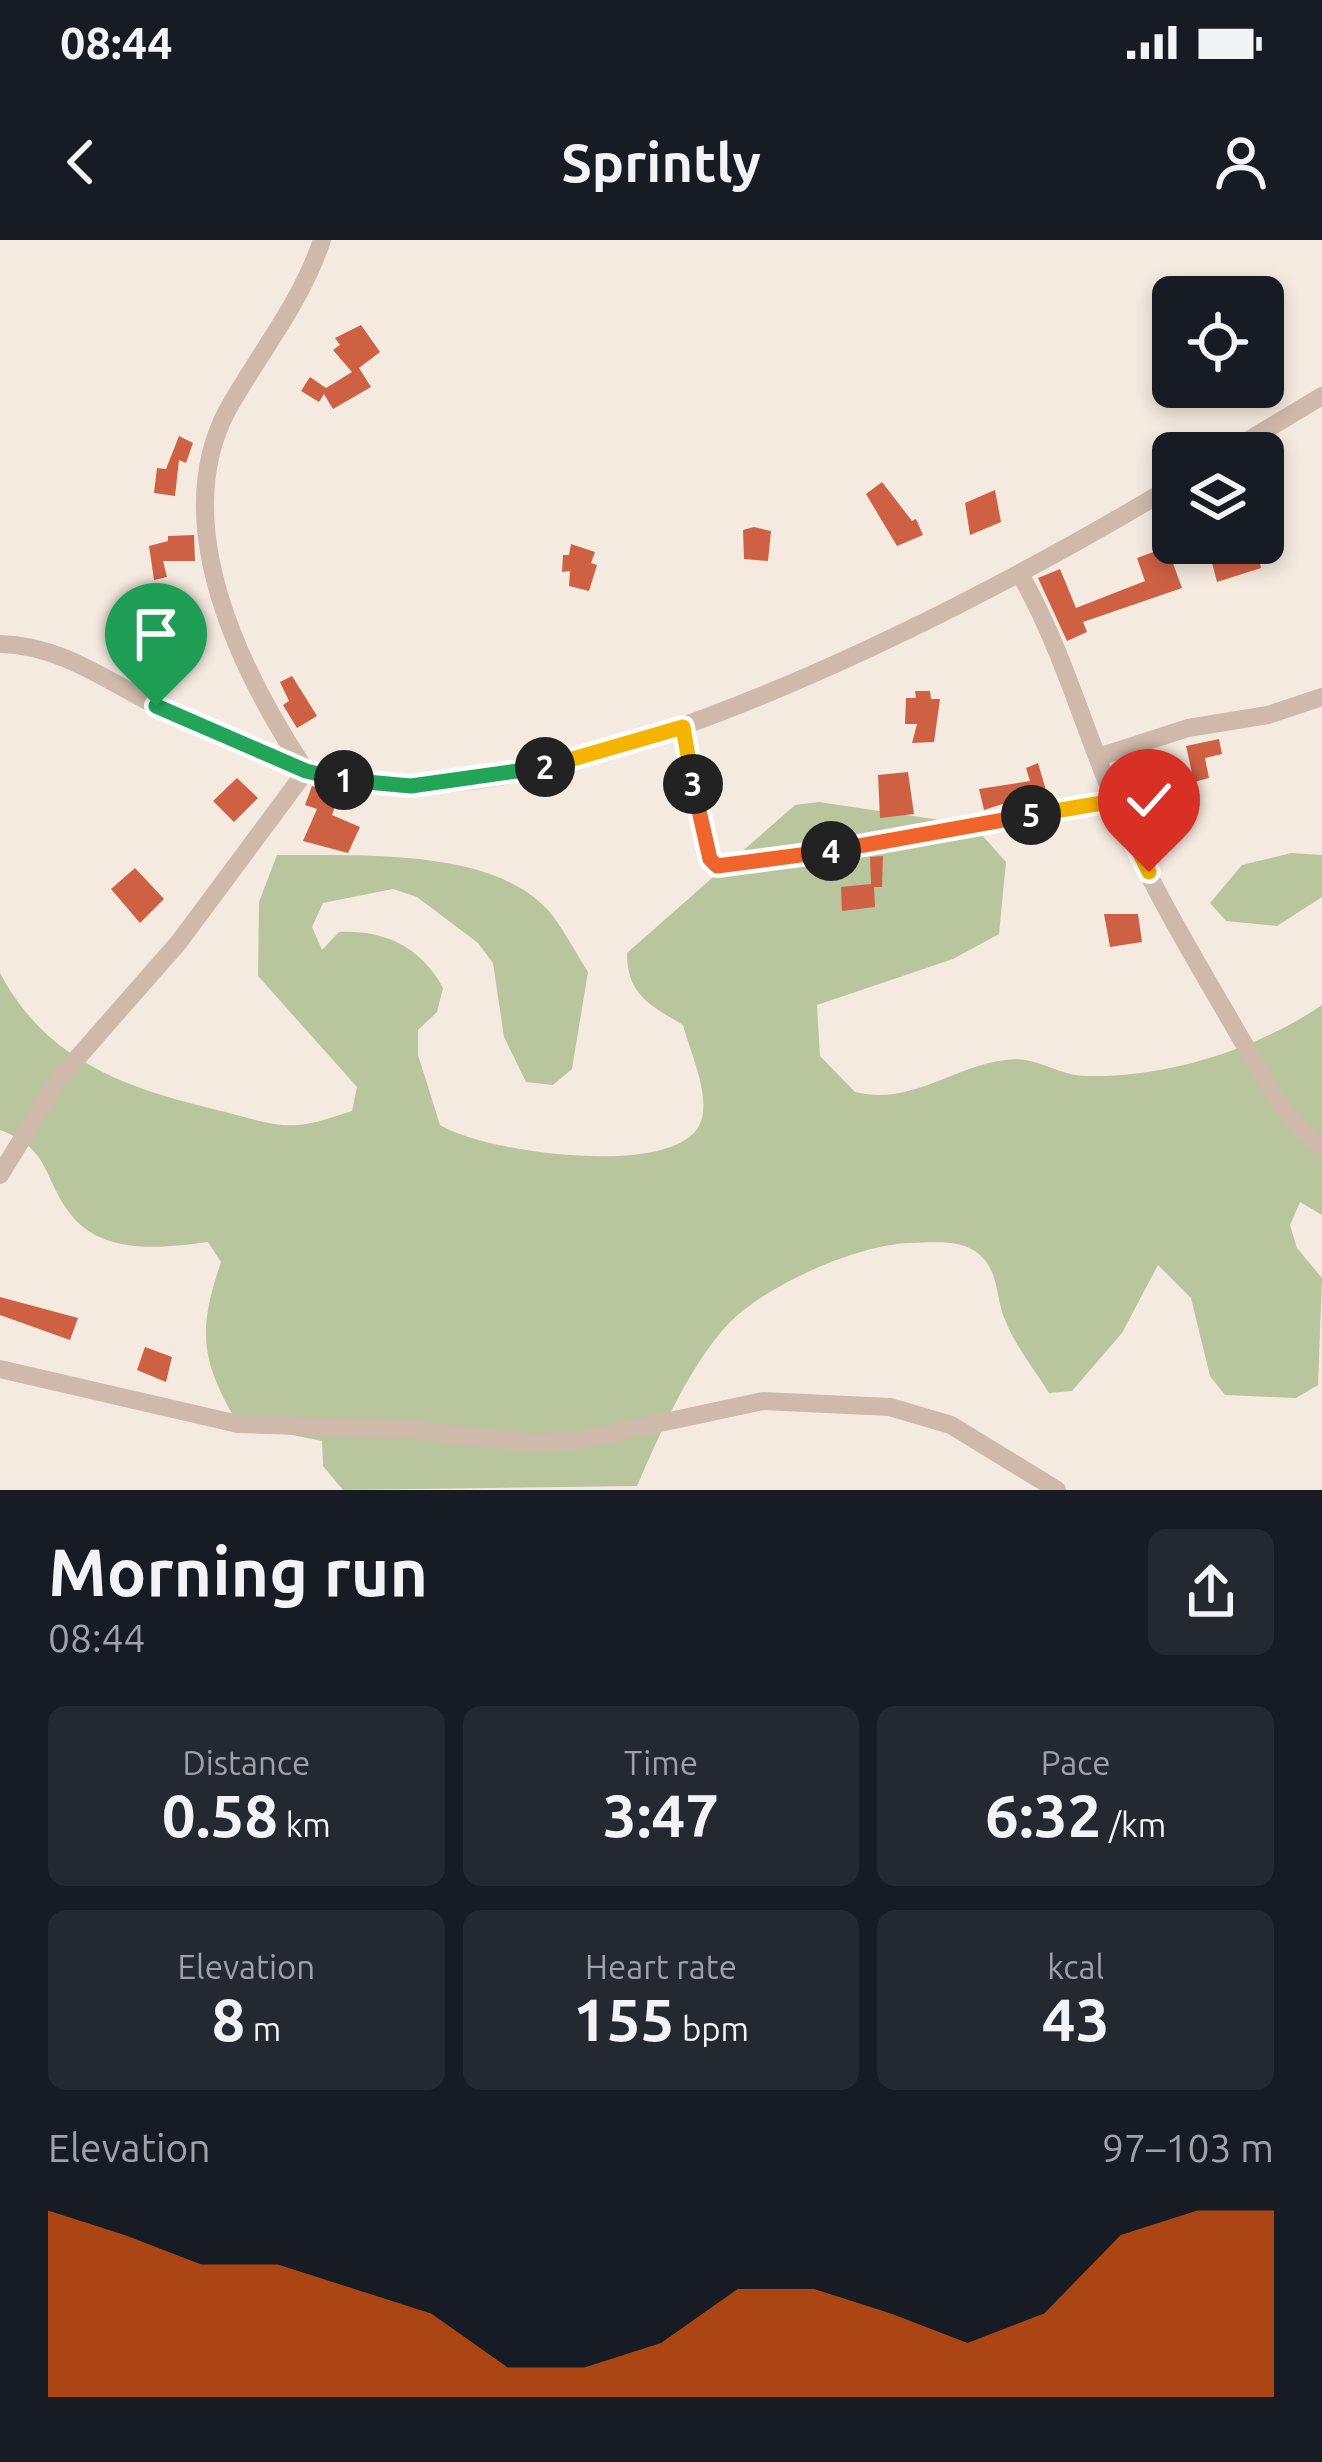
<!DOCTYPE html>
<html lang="en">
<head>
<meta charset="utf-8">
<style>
  body { margin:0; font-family:Ubuntu,sans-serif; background:#242831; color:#f1f3f6; height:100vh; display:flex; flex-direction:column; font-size:45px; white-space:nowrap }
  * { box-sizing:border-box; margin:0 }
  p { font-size:39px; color:#9ea1a6 }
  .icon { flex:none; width:66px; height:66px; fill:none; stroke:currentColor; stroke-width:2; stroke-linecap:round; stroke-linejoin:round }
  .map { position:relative; height:1250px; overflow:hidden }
  .details { display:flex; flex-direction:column; background:#171b24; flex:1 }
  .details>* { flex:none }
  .buttons { position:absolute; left:1152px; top:36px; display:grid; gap:24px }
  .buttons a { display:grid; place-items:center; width:132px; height:132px; border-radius:18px; background:#171b24; box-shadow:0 6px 18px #0003; font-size:60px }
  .pin { position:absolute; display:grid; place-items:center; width:102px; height:102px; color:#fff; margin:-123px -51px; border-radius:50% 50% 50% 0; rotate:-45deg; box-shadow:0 0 12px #0007 }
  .pin .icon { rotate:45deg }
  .km { position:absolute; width:60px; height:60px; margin:-30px; border-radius:50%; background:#222; color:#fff; font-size:33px; line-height:60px; text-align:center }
  .round { display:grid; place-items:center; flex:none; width:126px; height:126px; border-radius:18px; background:#242831 }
  .headline { display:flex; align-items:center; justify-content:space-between; height:204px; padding:0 48px }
  h1 { font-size:66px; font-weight:700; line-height:90px }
  .metrics { display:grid; grid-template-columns:repeat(3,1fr); gap:18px; height:204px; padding:12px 48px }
  .metrics div { display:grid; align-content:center; border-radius:18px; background:#242831; text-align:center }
  .metrics b { font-size:60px; font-weight:700 }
  .metrics small { font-size:33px; font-weight:400 }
  .metrics p { font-size:33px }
  .chart { height:336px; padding:24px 48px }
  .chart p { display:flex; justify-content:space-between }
  .chart svg { width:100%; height:216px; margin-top:12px; fill:#ea580c; opacity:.7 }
  .status { display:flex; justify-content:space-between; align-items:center; height:84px; padding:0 60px; background:#171b24; direction:ltr }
  .status svg { height:33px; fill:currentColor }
  header { display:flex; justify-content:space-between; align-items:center; height:156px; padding:0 48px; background:#171b24; font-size:54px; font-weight:700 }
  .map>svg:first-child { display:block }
  .green { fill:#b9c59d }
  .building { fill:#ce6144 }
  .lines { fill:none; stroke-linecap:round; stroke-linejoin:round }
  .minor { stroke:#ceb9aa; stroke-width:18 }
  .split-1-casing { stroke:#fff; stroke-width:24 }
  .split-2-casing { stroke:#fff; stroke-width:24 }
  .split-3-casing { stroke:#fff; stroke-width:24 }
  .split-4-casing { stroke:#fff; stroke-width:24 }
  .split-5-casing { stroke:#fff; stroke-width:24 }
  .split-6-casing { stroke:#fff; stroke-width:24 }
  .split-1 { stroke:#22a559; stroke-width:15 }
  .split-2 { stroke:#22a559; stroke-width:15 }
  .split-3 { stroke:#f5b400; stroke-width:15 }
  .split-4 { stroke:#f0652b; stroke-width:15 }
  .split-5 { stroke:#f0652b; stroke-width:15 }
  .split-6 { stroke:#f5b400; stroke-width:15 }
</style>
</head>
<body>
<div class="status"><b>08:44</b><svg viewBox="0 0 49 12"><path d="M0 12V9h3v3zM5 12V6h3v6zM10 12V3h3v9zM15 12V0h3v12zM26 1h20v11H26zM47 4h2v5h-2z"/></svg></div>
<header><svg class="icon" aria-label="back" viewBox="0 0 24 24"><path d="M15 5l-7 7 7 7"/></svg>Sprintly<svg class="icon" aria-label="person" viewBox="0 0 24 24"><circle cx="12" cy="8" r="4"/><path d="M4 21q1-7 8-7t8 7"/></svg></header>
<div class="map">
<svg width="1322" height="1250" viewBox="0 0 1322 1250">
  <rect width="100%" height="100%" fill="#f5eadf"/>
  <path class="green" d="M819,562L973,585L1006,622L999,694L953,719L817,765L820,816L855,852C911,866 951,827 1005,820C1036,815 1056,835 1085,836C1165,838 1256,810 1322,765V975L1300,962L1290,985L1297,1008L1322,1038L1318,1145L1296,1158L1225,1155L1210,1136L1191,1058L1158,1025L1122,1093L1072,1151L1049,1153C1035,1130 1016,1107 1006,1082C995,1059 1000,1033 980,1015C961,998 932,1003 909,1003C855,1005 755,1049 721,1092C684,1137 660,1194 637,1246L343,1250L323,1226L322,1201L238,1184C201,1121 197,1092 221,1022L208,1002C163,1008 100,1016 69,972C42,935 50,909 0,890V733C47,822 127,848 217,870C243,876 272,887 298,885C316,884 335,876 352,871L357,847L258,736L259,662L277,615C355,616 489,607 547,669C563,687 575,712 588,732L572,829L553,845L526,842L504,797L493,723L478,703L417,657L393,649L323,663L312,687L322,710L339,692C385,690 421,707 443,748L437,772L418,790V815L440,885C483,912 670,939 699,886C713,860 690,812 683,785C650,765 627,755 627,713L795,565Z
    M1291,613L1322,615V657L1277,686L1226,681L1210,663L1242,625Z"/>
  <path class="building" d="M361,85L380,112L359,128L371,147L333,169L324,154L319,162L301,151L310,137L326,148L352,132L333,110L340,105L335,98Z
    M179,196L193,203L186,223L179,220L175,256L154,253L157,228L166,229Z
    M882,242L912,281L916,279L923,295L897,306L866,254Z
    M995,250L1001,282L970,295L965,263Z
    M754,287L771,291L768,321L744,319L743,290Z
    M194,295L195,321H163L167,337L154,340L149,306L168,301V296Z
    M1249,303H1256L1261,328L1217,342L1211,319L1218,318L1219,311Z
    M571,304L595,312L591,323L597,325L589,351L569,346L570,331L562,332L563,315H569Z
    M1167,307L1182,348L1083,382L1087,392L1067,401L1038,338L1060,329L1076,368L1145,341L1137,318Z
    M292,436L317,476L297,488L283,465L289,461L280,442Z
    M915,451H930L931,459H940L934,502L912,503L917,484H905L906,458H916Z
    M1219,499L1222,514L1205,518L1209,538L1194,542L1186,506Z
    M1038,523L1046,550L984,570L979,549L1030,541L1026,528Z
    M908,532L914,574L880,578L878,535Z
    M237,538L258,558L234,582L213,561Z
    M312,546L339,554L332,575L360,587L348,613L303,601L317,569L305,565Z
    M883,616L882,647H874L875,667L842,671L841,647L871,644L870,617Z
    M135,628L164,659L140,683L111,649Z
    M1104,674H1138L1142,702L1110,707Z
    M0,1057L78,1078L70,1100L0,1075Z
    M145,1107L172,1117L166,1142L137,1130Z"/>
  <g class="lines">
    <path class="minor" d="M1227,213L1322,156
      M1020,334C1061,406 1083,486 1115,562C1148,643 1197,722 1240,797C1262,834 1285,883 1322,906
      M0,404C57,405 102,437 151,463C207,492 274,524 336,538C556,589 984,360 1173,246
      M684,487L710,619L727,628L1114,561
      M1098,517L1188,488L1268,475L1322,457
      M0,935L58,840L179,702L306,531C242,434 166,284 228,169C260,112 301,63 322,0
      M0,1129L238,1184L416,1190L526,1203L576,1201L763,1161L890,1167L951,1185L1057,1250"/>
  </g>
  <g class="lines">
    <defs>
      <path id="split-1" d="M156,466L306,531L344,540"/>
      <path id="split-2" d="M344,540L411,546L545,527"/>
      <path id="split-3" d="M545,527L683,487L693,544"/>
      <path id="split-4" d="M693,544L710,619L717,626L831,611"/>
      <path id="split-5" d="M831,611L1031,575"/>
      <path id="split-6" d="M1031,575L1114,561L1149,632"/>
    </defs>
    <use href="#split-1" class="split-1-casing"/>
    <use href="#split-2" class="split-2-casing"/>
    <use href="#split-3" class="split-3-casing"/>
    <use href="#split-4" class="split-4-casing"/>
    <use href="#split-5" class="split-5-casing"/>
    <use href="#split-6" class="split-6-casing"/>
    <use href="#split-1" class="split-1"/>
    <use href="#split-2" class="split-2"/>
    <use href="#split-3" class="split-3"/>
    <use href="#split-4" class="split-4"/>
    <use href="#split-5" class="split-5"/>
    <use href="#split-6" class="split-6"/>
  </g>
</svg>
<div class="buttons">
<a><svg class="icon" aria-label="locate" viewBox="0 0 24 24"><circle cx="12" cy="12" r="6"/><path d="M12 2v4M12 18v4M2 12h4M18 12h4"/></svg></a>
<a><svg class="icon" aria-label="layers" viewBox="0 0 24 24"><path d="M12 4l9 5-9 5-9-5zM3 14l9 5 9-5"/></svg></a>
</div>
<div class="pin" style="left:156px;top:466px;background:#1e9e55"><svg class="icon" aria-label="arrive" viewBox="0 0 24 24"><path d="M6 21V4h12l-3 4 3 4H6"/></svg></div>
<div class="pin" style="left:1149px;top:632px;background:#d93025"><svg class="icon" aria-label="check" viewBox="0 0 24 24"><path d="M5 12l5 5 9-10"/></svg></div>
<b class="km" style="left:344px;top:540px">1</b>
<b class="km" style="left:545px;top:527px">2</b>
<b class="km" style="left:693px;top:544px">3</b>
<b class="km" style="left:831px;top:611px">4</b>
<b class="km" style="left:1031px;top:575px">5</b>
</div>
<section class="details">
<div class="headline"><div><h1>Morning run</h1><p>08:44</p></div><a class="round"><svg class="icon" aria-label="share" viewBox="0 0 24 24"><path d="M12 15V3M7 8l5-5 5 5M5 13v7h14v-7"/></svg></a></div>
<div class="metrics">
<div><p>Distance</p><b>0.58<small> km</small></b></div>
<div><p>Time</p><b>3:47</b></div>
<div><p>Pace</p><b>6:32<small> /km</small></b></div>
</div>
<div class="metrics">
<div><p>Elevation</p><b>8<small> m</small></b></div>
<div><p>Heart rate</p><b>155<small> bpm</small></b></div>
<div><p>kcal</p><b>43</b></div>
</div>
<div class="chart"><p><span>Elevation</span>97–103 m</p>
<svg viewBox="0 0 160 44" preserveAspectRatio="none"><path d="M0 44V6L10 11L20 17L30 17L40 22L50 27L60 38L70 38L80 33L90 22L100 22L110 27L120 33L130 27L140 11L150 6L160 6V44z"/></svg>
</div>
</section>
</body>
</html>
